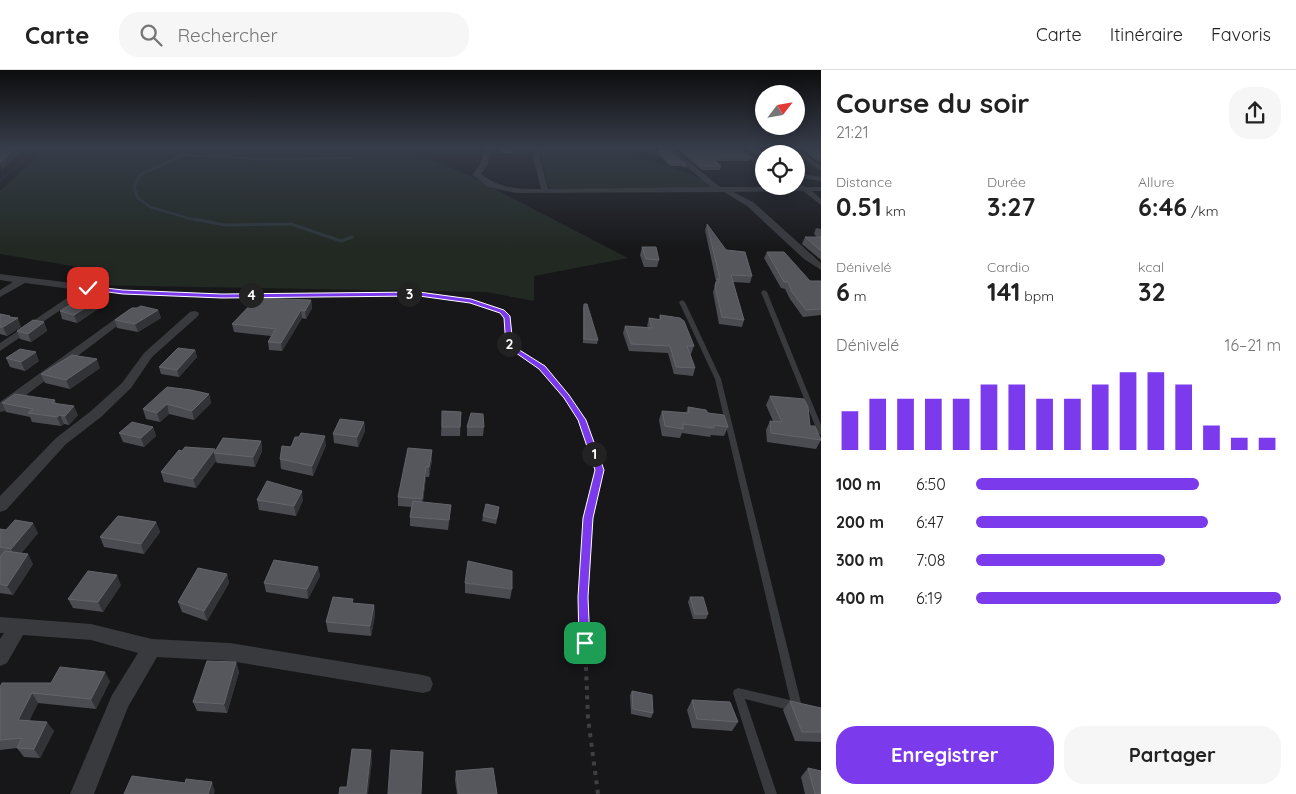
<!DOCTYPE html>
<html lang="fr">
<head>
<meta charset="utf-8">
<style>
  body { margin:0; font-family:Quicksand,sans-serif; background:#f6f6f6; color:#222; height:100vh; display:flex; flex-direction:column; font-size:19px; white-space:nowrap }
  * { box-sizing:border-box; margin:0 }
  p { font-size:16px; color:#767676 }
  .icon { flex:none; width:28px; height:28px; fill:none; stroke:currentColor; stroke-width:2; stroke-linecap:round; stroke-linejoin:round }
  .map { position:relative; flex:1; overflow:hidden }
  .drawer { display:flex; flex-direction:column; background:#fff; width:475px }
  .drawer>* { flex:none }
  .needle { width:32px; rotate:59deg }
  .controls { position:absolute; left:755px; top:15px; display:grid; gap:10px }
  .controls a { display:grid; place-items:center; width:50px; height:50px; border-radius:50%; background:#fff; box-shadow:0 2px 12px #0003; font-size:25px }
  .pin { position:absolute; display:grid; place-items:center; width:42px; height:42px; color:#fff; margin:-21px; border-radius:10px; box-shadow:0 2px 8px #0006 }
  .km { position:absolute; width:25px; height:25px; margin:-12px; border-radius:50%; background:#222; color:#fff; font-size:14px; line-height:25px; text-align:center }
  .round { display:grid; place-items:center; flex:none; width:52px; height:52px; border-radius:20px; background:#f6f6f6 }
  .head { display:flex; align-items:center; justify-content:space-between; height:85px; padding:0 15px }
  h1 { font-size:28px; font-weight:800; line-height:38px }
  .metrics { display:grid; grid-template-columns:repeat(3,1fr); gap:8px; height:85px; padding:5px 15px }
  .metrics div { display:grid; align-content:center }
  .metrics b { font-size:25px; font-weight:800 }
  .metrics small { font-size:14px; font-weight:400 }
  .metrics p { font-size:14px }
  .chart { height:140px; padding:10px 15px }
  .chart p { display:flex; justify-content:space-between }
  .chart svg { width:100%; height:90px; margin-top:5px; stroke:#7c3aed; stroke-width:6 }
  .button { display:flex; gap:10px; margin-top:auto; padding:10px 15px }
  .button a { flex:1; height:58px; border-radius:20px; background:#7c3aed; color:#fff; font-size:20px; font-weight:800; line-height:58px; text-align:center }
  .button a+a { background:#f6f6f6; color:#222 }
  ul { padding:0 15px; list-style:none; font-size:16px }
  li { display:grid; grid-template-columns:80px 60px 1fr; align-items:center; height:38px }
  li i { height:12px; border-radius:6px; background:#7c3aed }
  header { display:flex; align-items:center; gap:30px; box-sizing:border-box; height:70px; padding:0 25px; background:#fff; border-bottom:1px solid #e0e0e0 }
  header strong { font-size:24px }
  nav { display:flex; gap:28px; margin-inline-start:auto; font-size:18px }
  .search { width:350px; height:45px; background:#f6f6f6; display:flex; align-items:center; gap:12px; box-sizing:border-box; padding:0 18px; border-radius:20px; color:#767676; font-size:19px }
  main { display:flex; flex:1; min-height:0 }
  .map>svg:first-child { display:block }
  .green { fill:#222923 }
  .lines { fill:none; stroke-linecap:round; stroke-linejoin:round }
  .stream-far1 { stroke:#2e363d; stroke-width:2.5 }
  .stream { stroke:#2e363d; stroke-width:3 }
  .path-far4 { stroke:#3f4045; stroke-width:1; stroke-dasharray:1 2; stroke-linecap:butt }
  .path-far3 { stroke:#3f4045; stroke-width:2; stroke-dasharray:2 2.5; stroke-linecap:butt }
  .path-far2 { stroke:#3f4045; stroke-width:2.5; stroke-dasharray:2.5 3; stroke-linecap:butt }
  .path-far1 { stroke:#3f4045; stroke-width:3; stroke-dasharray:3 4.5; stroke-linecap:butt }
  .path { stroke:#3f4045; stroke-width:4; stroke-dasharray:4 5.5; stroke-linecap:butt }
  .lane { fill:#393a3e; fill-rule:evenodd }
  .street { fill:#393a3e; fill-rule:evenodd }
  .wall { fill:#4b4c51 }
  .shaded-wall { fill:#323336 }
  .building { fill:#55575c; stroke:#63656b }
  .route { fill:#7c3aed; stroke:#fff }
</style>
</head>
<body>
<header>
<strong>Carte</strong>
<div class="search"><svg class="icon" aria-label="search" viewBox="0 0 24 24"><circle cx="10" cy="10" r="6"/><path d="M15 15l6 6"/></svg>Rechercher</div>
<nav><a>Carte</a><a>Itinéraire</a><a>Favoris</a></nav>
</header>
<main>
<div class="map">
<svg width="821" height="724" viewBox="0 0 821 724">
  <rect width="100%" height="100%" fill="#171719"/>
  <path class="green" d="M543,77H602L609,83L627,82L701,108L713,118L549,119L540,86Z
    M406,78L468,105L628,188L534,206V231L486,222L86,215L108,202L0,184V121L44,80Z"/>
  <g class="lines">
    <path class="stream-far1" d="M173,77L183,85L140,105L134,117L138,128L150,137L198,151
      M183,85L260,89L352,88"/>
    <path class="stream" d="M194,149L225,155L291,154L341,171L352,167"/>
    <path class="path-far4" d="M0,111L38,77"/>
    <path class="path-far3" d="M99,219C140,224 182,226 224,226C275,226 473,213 505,245"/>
    <path class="path-far2" d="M503,243L507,247L510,277L542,298L582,350L587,366"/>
    <path class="path-far1" d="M583,522L588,448L599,400L587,365"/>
    <path class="path" d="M583,521L588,648L598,724"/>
    <path class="lane" d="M764,220L767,222L821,355V365L818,363L761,222Z
      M682,230L685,232L721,309L802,637L801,641L797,642L745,629L777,724H765L733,623L734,620L738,618L790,630L715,309L679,232Z"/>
    <path class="street" d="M479,77H487L489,80L488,94L481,104C501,119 517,119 541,119L533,86L537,77H543L539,86L548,119L711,117L663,77H671L720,117H798L802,115L806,117H821V121H812L821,129V135L803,121L733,122L753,132L821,193V200L804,189L747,136L724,122L516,123L488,117L474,106L473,104C480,96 483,91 483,81Z
      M731,77H739L764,93V98Z
      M787,77H795L821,96V101Z
      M796,103L821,107V111L796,107Z
      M0,204L88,215L93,218L0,281V273L79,220L25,213L0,227V220L13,212L0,210Z
      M129,239L133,240L134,242L133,244L5,341L0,342V332Z
      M194,241L198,242L199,244L198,246L152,287L131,318L101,347L66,374L6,440L0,442V426L56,368L91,341L122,313L144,283L190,242Z
      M0,547L91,554L152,569L230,573L423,605L430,607L433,614L430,621L423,623L230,591L157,587L128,637L94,724H70L112,625L138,583L91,570L23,565L7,593L0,596V569L4,563H0Z"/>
  </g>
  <path class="wall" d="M499,77H513V83H500Z
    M679,77H735L750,87L749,91H715L721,96L720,100H702L680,82L681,79Z
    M743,77H758L764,85V90Z
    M765,77H791L804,87L803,91H796V84H773Z
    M799,77H821V91H817Z
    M658,80L686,95L685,98L682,96H670L657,83Z
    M707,154L726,180L752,206L750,213L733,212L744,250L742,257L719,254L713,222L714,219L716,211L705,160Z
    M816,158L821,159V190L802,174L805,167H817L814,164Z
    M642,177L659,190L657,197H644L640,185Z
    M767,182L810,211H821V245L803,247L790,229L785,219L781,218L764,188Z
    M311,230L312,238L306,249L302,248L282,281L269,280L268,272L271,266L234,262L232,254Z
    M584,234L598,270L597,274L583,273V238Z
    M98,239L77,253L62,249L60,241Z
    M158,240L161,248L138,262L117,258L115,250Z
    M0,244L11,247L21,257L7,266L0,264Z
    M660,245L694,276L691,284H690L695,298L693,306L674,304L668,283L629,281L623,263L625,256L648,257L647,256L649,248L659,249Z
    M44,252L47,261L31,272L20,269L17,261Z
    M195,280L197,287L179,307L161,304L159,297Z
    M6,288L39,291L25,301L10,297Z
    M100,298L70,319L45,313L41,304Z
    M209,324L211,333L194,350L169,344L160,352L146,349L143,339Z
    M770,326L810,356L821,370L816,379L767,372L766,360L770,351H773L766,335Z
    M55,330L56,334L78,345L69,355L64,354L61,356L32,352L30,347L6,342L2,333Z
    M688,337L708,343L728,357L724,366L711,365L710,367L682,363L680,368L662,366L659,350L662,341L686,343Z
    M442,341L461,342L460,366H441Z
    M364,352L365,361L358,377L334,373L333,364Z
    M153,357L156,366L144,377L123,372L119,363Z
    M467,357H484L483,366H467Z
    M299,367L326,375L313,406L281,399L280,389Z
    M261,371L262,381L255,397L217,393L216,391L196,418L164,412L161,402L182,381H216Z
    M432,380V390L429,407H426L423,432L450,445L448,460L410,456V447L411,437L398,436V427Z
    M257,430H303L296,446L259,440Z
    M499,441L496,454L482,451L483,446Z
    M156,452L160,462L144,484L104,477L100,467Z
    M0,459L38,463L21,483L33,494L13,525L0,523V487L1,486H0Z
    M318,497L320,506L308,529L266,522L264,513Z
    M227,504L229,513L207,551L182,542L178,532Z
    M465,513L512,519L510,529L465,523Z
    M121,515L103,542L73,538L68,529Z
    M690,527L708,544L706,549H693L688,532Z
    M374,535L375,545L371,566L328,562L326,552Z
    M236,592L239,602L227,643L197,641L193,632Z
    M110,611L96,639L38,633L29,651L54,661L40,688L24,687L17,678L0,680V617Z
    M632,621L653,643L651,648L631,644L630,625Z
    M692,630L738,652L732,661L692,658L687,640Z
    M790,631L821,638V672L795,671L783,640Z
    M808,698L821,724H805L801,707Z
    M456,701L497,724H457L455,710Z"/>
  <path class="shaded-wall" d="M17,77H25L2,100L0,93Z
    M311,230L312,238L306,249L305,241Z
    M95,232L98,239L77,253L74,245Z
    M158,240L161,248L138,262L135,254Z
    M301,240L302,248L282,281L281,273Z
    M10,246L13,251L18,248L21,257L7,266L3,257L9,247Z
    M44,252L47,261L31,272L28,264Z
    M195,280L197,287L179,307L177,300Z
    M36,282L39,291L25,301L21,292Z
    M97,289L100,298L70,319L66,310Z
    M209,324L211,333L194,350L192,341Z
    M167,334L169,344L160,352L157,343Z
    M74,336L78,345L69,355L65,346Z
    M60,345L64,354L61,356L57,347Z
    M364,352L365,361L358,377L357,367Z
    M153,357L156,366L144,377L141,368Z
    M325,366L326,375L313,406L312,396Z
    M261,371L262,381L255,397L253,387Z
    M215,379L216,383H214L216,391L196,418L193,409Z
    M432,380V390L429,407V397Z
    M426,397V407L422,438V429Z
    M302,421L303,430L296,446L294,436Z
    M156,452L160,462L144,484L141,474Z
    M33,453L38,463L17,489L11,479Z
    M28,484L33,494L13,525L7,516Z
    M318,497L320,506L308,529L307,519Z
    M227,504L229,513L207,551L204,541Z
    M117,505L121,515L103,542L98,532Z
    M374,535L375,545L371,566L370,556Z
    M236,592L239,602L227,643L224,634Z
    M105,602L110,611L96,639L91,629Z
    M32,623L38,633L25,659L18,650Z
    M47,652L54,661L40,688L34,679Z
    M371,680L372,692L368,724H366Z
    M212,712L215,721L214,724H208Z"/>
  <path class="building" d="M0,77H17L0,93L1,88H0Z
    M685,77H735L750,87H714V90L721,96H703L681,79L686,78Z
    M750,77H758L764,85V86Z
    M771,77H791L804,87H796V84H780Z
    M805,77H821V87H818Z
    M658,80H668L686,95L682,93H670Z
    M707,154L726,180L745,182L752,206L731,205L744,250L722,247L715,216L716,212H719L717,209H720Z
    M805,167H821V181Z
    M642,177H656L659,190L646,189Z
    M767,182H784L810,211H821V239L806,240L792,222L788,212H784Z
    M257,228L311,230L305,241L301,240L281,273L268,272L276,259L232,254Z
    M78,229L95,232L74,245L60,241Z
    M584,234H587L598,270L584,269Z
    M141,236L158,240L135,254L115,250L132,238H137Z
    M0,244L10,246L9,247L18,248L3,257H0Z
    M660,245L680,248L684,251L694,276H687L695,298L676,297L670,276L631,274L625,256L652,258L649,248L661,250Z
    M33,250L44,252L28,264L17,261Z
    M178,278L195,280L177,300L159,297Z
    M20,279L36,282L21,292L6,288Z
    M72,285L97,289L66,310L41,304Z
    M167,317L191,320L209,324L192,341L167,334L157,343L143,339Z
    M15,324L55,330L52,333L74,336L65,346L60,345L57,347L28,343L33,339L2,333Z
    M770,326L804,329L808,337L810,356H815L821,370L771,363L770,351L782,352Z
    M688,337L706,340L708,343L724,345L728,357L714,355V358L683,354V359L665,356L662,341L689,343Z
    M442,341L461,342L460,357H442Z
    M471,343L483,344L484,357H467Z
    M340,349L364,352L357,367L333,364Z
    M132,352L153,357L141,368L119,363Z
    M301,363L325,366L312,396L280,389L282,376L291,377L295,367H299Z
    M223,368L261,371L253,387L214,383Z
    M185,377L215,379L193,409L161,402L179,380L182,381Z
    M408,378L432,380L429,397H426L422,429L398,427Z
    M267,411L302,421L294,436L257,430Z
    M413,431L451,435L449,450L410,447Z
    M486,434L499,437L496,449L483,446Z
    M118,446L156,452L141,474L100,467Z
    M15,450L33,453L11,479L0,477V459L6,460Z
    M5,481L28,484L7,516L0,514V487Z
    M274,490L318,497L307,519L264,513Z
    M468,491L512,501V519L465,513Z
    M198,498L227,504L204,541L178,532Z
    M88,501L117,505L98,532L68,529Z
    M333,527L353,529L352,533L374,535L370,556L326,552Z
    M690,527H703L708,544H695Z
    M207,591L236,592L224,634L193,632Z
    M60,597L105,602L91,629L32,623L18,650L47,652L34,679L17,678L22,668L0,670V617L2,613H51Z
    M632,621L652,625L653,643L633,639Z
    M692,630L730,632L738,652L697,649Z
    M790,631L821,638V662H802Z
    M352,679L371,680L366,724H339L340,717H347Z
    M391,680L423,682L421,724H388Z
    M493,698L497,724H459L456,701Z
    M808,698L821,701V724H815Z
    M132,706L185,713L186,709L212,712L208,724H124Z"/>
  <linearGradient id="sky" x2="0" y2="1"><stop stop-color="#0d0d0e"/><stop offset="0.43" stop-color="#363c49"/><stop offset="1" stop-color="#363c49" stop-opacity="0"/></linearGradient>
  <rect width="821" height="179" fill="url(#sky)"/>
  <path class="route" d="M88,216L123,220L222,224L419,222L471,229L504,240L510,246L513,276L545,296L569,325L586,350L604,400L593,448L588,527L590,573L589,576H581L579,573L578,527L583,448L595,400L578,350L564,328L539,299L506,276L504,248L500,243L470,233L419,226L222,228L123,224L85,219Z"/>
</svg>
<div class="controls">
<a><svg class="needle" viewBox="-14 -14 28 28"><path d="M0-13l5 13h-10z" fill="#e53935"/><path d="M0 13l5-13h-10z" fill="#767676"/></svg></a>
<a><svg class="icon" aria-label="locate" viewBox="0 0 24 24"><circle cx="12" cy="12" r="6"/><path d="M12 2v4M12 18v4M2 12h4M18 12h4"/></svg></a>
</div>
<div class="pin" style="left:585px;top:573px;background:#1e9e55"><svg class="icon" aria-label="arrive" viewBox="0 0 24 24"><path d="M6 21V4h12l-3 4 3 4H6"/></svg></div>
<div class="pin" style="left:88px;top:218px;background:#d93025"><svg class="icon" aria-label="check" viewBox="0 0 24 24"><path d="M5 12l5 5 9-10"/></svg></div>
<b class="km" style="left:594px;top:384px">1</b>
<b class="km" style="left:509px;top:274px">2</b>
<b class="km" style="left:409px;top:224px">3</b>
<b class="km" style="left:251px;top:225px">4</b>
</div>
<section class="drawer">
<div class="head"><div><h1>Course du soir</h1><p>21:21</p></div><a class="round"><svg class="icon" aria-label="share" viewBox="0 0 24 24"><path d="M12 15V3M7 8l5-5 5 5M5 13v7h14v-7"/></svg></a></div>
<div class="metrics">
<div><p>Distance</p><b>0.51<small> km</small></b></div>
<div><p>Durée</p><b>3:27</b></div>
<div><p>Allure</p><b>6:46<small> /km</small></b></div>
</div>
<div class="metrics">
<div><p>Dénivelé</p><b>6<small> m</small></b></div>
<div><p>Cardio</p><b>141<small> bpm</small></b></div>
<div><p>kcal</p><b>32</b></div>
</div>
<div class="chart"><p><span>Dénivelé</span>16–21 m</p>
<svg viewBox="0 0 160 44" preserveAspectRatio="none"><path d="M5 44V25M15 44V19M25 44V19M35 44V19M45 44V19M55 44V12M65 44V12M75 44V19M85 44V19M95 44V12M105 44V6M115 44V6M125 44V12M135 44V32M145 44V38M155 44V38"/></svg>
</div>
<ul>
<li><b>100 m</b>6:50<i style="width:73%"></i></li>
<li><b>200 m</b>6:47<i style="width:76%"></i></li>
<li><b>300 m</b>7:08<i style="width:62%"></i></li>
<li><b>400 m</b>6:19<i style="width:100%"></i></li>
</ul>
<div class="button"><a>Enregistrer</a><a>Partager</a></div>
</section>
</main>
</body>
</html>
